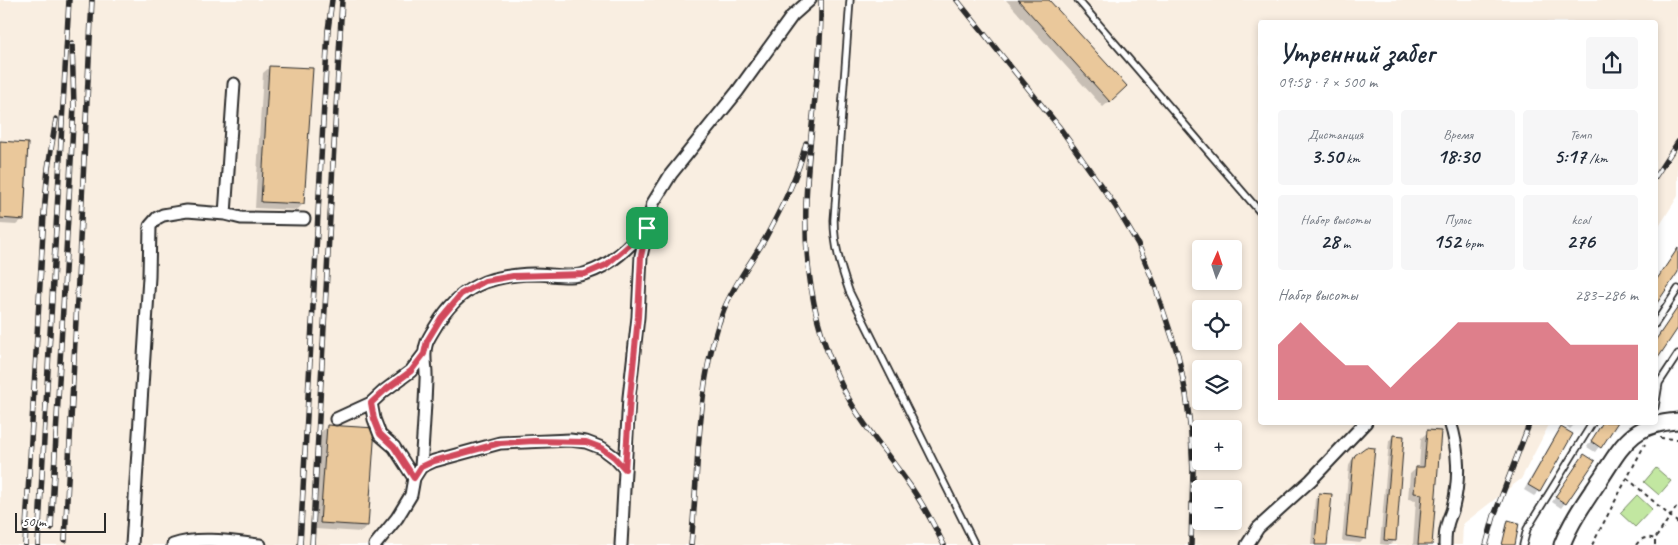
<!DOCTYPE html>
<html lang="ru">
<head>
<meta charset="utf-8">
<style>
  body { margin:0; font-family:Caveat,sans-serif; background:#f6f6f7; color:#1f2937; height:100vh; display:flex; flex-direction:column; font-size:19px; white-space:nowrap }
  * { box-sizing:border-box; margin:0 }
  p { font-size:16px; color:#747a83 }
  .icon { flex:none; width:28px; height:28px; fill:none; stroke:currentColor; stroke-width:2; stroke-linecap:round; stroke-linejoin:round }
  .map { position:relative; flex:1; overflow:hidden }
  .side { position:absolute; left:1258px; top:20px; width:400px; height:405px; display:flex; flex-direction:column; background:#fff; border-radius:5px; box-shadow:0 2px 8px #0003 }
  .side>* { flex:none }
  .needle { width:32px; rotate:3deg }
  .tools { position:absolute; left:1192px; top:240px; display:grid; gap:10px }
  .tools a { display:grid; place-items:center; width:50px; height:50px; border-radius:5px; background:#fff; box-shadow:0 2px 8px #0003; font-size:25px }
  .scale { position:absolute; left:15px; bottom:12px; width:91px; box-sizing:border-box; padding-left:5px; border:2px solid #2b2b2b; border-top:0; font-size:14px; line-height:18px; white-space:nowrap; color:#2b2b2b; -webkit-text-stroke:4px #fff; paint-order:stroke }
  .pin { position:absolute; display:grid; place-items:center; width:42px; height:42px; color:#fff; margin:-21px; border-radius:10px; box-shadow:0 2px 8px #0006 }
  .round { display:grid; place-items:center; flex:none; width:52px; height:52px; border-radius:5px; background:#f6f6f7 }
  .overview { display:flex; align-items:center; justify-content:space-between; height:85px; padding:0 20px }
  h1 { font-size:28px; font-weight:800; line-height:38px }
  .figures { display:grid; grid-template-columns:repeat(3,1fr); gap:8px; height:85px; padding:5px 20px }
  .figures div { display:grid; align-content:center; border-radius:5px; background:#f6f6f7; text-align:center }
  .figures b { font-size:21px; font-weight:800 }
  .figures small { font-size:14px; font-weight:400 }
  .figures p { font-size:14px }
  .chart { height:140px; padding:10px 20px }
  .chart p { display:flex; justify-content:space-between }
  .chart svg { width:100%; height:90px; margin-top:5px; fill:#d1495b; opacity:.7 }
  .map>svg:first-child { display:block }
  .built { fill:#f9eee1; fill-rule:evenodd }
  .green { fill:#c2e7a1; stroke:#768966 }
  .shadow { fill:#0003 }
  .building { fill:#eac89b; stroke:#2b2b2b }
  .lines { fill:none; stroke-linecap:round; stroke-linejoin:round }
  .lane-casing { stroke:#2b2b2b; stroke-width:9 }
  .street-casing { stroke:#2b2b2b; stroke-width:15 }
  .secondary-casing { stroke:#2b2b2b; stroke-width:19 }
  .path { stroke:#2b2b2b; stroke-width:2; stroke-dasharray:4 4; stroke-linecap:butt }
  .lane { stroke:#fff; stroke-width:5.5 }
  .street { stroke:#fff; stroke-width:11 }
  .secondary { stroke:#fff; stroke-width:15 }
  .rail-casing { stroke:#2b2b2b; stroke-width:5.5 }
  .rail { stroke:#fff; stroke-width:4; stroke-dasharray:11; stroke-linecap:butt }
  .route-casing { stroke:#fff; stroke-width:10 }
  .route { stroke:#d1495b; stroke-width:6 }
</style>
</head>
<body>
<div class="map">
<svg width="1678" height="545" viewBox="0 0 1678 545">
  <rect width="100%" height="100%" fill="#fff"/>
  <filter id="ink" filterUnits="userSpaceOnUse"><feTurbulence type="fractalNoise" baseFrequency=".02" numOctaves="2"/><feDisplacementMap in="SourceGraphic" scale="10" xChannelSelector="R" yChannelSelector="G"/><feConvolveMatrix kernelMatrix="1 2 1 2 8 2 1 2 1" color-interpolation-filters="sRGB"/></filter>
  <g filter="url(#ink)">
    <path class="built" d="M0,0H1678V196L1655,233V22H1260V422L1550,423L1521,479L1463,524L1462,545H0ZM1201,249H1234V281H1201ZM1201,309H1234V341H1201ZM1201,369H1234V401H1201ZM1201,429H1234V461H1201ZM1201,489H1234V521H1201Z"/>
    <path class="green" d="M1656,468L1671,481L1659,495L1644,482Z
      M1637,495L1652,509L1635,527L1620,513Z"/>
    <path class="shadow" d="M1006,0H1047L1119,93L1103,107Z
      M270,67L303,204L297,210L255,208L263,73Z
      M0,142L23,219L16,225L0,224Z
      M1678,247V270L1655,305V282Z
      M1678,306V326L1655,360V340Z
      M1561,422H1577L1570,429Z
      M1603,422H1617L1595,452L1587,447Z
      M327,426L367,525L361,532L315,529L321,432Z
      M1561,429L1539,491L1534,496L1524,490L1557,433Z
      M1428,432L1430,545H1413L1416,500L1408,499L1410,474L1417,468H1419L1421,438Z
      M1393,436L1395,540L1390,545H1386L1380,544L1389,441Z
      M1584,455L1565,503L1561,508L1552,502Z
      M1356,456L1365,538L1360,543L1342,541L1349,466L1351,461Z
      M1320,495L1326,545H1311L1315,499Z"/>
    <path class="building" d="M1018,0H1049L1127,86L1110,102Z
      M269,66L313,68L304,204L261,202Z
      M0,141L28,143L24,220L0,218Z
      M1678,248V272L1655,306V282Z
      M1678,307V328L1656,361L1655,360V341Z
      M1603,422H1618L1601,448L1591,441Z
      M327,425L375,428L368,526L320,523Z
      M1561,427L1573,434L1540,492L1528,485Z
      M1427,430L1441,431L1432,545H1418L1422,494L1414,493L1416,467H1424Z
      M1393,435L1404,436L1396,541L1384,540Z
      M1366,447L1375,448L1366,539L1346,536L1353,460L1355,455Z
      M1584,454L1595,461L1566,504L1555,497Z
      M1319,493L1332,494L1327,545H1315Z
      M1508,520L1519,523L1515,545H1502Z"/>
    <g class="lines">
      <defs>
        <path id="lane" d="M850,0L834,220C834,246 841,268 849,291L975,545
          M1078,0L1260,212
          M1655,324L1678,289
          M1655,407L1659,383L1678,354
          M1523,545L1527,529L1593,422"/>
        <path id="street" d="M225,214L234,84
          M371,403L374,419L380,435L394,447L414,478
          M336,419L371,403L384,391L411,371L424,354
          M421,467C423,438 425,409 426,380C427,367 422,354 427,342C429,337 433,331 436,326C460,286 489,275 534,274C551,274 571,279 587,273C612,265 630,246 647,227
          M132,545L149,277L150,226L157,218L163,215L187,211L225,214L241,218L304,219
          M173,545C198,536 234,542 260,545
          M375,545L397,518L411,495L414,478L421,467L434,461L500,443L570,440L586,442L602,448L614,457L625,469
          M621,545L629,397L638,317L641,256L653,203L671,174L737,92L792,16L810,0
          M1247,545L1258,528L1311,480L1366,422
          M1445,545C1445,539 1445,532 1447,526C1448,519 1452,513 1453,507C1460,480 1459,449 1450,422"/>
        <path id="secondary" d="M1562,545C1571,521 1587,499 1601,478C1611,463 1620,446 1634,435C1647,425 1662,422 1678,421"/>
      </defs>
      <use href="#lane" class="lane-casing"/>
      <use href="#street" class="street-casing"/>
      <use href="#secondary" class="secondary-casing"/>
      <path class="path" d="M1660,438L1678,439
        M1627,478L1678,523
        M1592,545L1645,444
        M1636,545C1641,538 1647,536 1655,539
        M1655,545V539L1678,505"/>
      <use href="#lane" class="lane"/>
      <use href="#street" class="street"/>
      <use href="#secondary" class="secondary"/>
      <defs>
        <path id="rail" d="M821,0C822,68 808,135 806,203C804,267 814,329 842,386C859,421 884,449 906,480C921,500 933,523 944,545
          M957,0L1060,128L1116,207L1138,244L1154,283L1178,355L1186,394L1191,433L1193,471L1191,545
          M1655,177L1678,142
          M51,528L74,106L72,43
          M65,540L92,0
          M25,545L44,214L48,168L56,119
          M38,545L69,0
          M300,545L328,30L332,0
          M312,545L342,0
          M691,545C694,513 696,482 698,450C702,402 706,354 724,309C735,283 752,261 766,237C782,207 798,176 806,143
          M1486,545L1494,516L1530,422"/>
      </defs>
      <use href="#rail" class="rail-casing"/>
      <use href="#rail" class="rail"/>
    </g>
  </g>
  <g class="lines" filter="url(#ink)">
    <defs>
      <path id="route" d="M647,228L641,256L638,317L630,397L625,469L614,457L602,448L586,442L534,441L500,443L434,461L421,467L414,478L394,447L380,434L374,419L371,403L384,391L411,371L424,354L427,341L441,318L461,294L485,281L513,276L585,274L606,265L632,243Z"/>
    </defs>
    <use href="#route" class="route-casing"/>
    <use href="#route" class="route"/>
  </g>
</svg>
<div class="tools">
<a><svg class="needle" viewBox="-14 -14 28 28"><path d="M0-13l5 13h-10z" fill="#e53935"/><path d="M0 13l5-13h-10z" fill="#747a83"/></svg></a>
<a><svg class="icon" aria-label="locate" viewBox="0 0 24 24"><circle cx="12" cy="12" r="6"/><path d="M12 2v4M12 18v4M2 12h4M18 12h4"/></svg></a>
<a><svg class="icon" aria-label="layers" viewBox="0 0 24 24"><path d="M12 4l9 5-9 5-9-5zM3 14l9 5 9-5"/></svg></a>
<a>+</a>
<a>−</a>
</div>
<div class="scale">50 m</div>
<div class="pin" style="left:647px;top:228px;background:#1e9e55"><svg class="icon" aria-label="arrive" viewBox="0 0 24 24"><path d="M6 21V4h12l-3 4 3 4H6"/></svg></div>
<section class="side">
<div class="overview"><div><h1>Утренний забег</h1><p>09:58 · 7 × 500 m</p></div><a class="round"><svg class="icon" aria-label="share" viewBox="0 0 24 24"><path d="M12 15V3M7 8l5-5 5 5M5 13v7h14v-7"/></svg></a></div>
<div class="figures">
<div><p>Дистанция</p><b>3.50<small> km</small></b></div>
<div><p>Время</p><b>18:30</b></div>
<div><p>Темп</p><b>5:17<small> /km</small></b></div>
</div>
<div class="figures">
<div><p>Набор высоты</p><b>28<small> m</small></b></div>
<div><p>Пульс</p><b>152<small> bpm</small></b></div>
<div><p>kcal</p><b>276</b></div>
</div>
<div class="chart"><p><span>Набор высоты</span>283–286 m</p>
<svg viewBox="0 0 160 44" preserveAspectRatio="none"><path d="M0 44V17L10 6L20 17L30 27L40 27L50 38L60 27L70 17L80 6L90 6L100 6L110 6L120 6L130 17L140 17L150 17L160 17V44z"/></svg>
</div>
</section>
</div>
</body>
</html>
